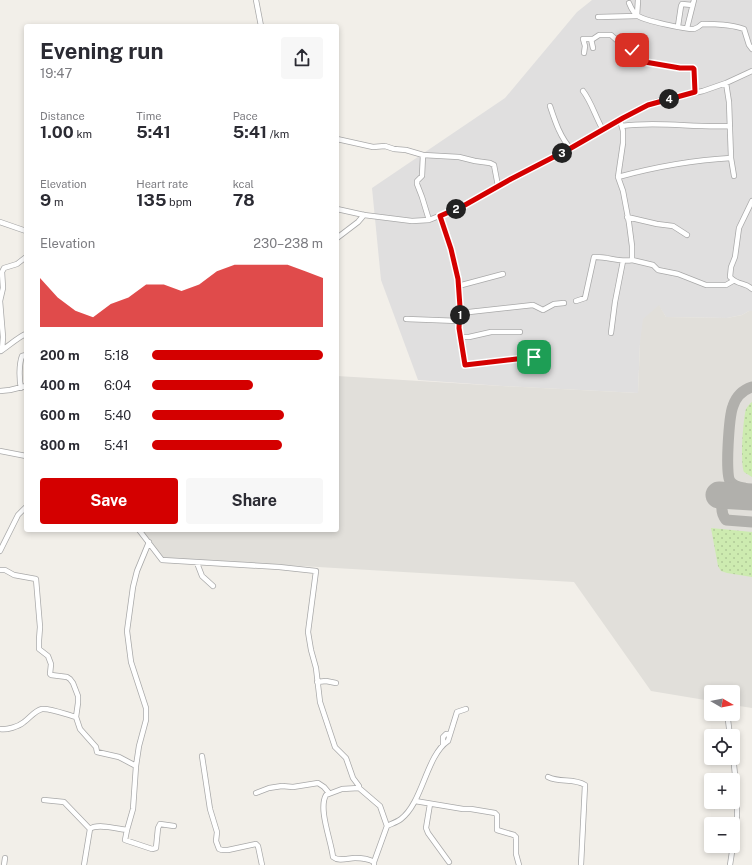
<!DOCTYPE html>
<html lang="en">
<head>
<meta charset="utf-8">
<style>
  body { margin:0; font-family:"Public Sans",sans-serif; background:#f7f7f7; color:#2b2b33; height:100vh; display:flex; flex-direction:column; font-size:15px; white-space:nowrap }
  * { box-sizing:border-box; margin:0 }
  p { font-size:13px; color:#7c7c81 }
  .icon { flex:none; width:22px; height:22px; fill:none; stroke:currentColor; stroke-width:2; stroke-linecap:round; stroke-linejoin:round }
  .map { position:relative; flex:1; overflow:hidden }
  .drawer { position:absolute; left:24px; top:24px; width:315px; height:508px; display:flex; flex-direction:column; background:#fff; border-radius:4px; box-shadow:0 2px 6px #0003 }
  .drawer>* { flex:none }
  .needle { width:26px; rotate:99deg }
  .buttons { position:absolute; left:704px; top:685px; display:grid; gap:8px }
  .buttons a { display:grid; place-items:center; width:36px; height:36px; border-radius:4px; background:#fff; box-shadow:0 2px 6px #0003; font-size:20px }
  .pin { position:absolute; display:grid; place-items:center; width:34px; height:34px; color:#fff; margin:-17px; border-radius:8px; box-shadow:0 2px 6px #0006 }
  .km { position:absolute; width:20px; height:20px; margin:-10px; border-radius:50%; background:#222; color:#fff; font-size:11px; line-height:20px; text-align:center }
  .round { display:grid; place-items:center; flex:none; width:42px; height:42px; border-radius:4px; background:#f7f7f7 }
  .head { display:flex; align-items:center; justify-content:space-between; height:68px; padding:0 16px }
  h1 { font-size:22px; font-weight:700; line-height:30px }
  .metrics { display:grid; grid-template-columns:repeat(3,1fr); gap:6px; height:68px; padding:4px 16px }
  .metrics div { display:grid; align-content:center }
  .metrics b { font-size:17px; font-weight:700 }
  .metrics small { font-size:11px; font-weight:400 }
  .metrics p { font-size:11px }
  .chart { height:112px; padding:8px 16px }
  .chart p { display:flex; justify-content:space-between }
  .chart svg { width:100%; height:72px; margin-top:4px; fill:#d40000; opacity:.7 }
  .button { display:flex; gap:8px; margin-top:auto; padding:8px 16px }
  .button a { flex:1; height:46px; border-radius:4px; background:#d40000; color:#fff; font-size:16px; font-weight:700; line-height:46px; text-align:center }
  .button a+a { background:#f7f7f7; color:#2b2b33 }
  ul { padding:0 16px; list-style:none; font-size:13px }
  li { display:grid; grid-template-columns:64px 48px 1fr; align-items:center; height:30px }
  li i { height:10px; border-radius:5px; background:#d40000 }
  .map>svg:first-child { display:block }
  .residential { fill:#e0dfdf }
  .airport { fill:#e1dfda }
  .grass { fill:url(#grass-dots) }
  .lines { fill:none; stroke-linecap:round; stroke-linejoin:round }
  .taxiway { stroke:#b1b0ac; stroke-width:11 }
  .runway { stroke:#b1b0ac; stroke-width:27 }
  .minor-casing { stroke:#a9a9a9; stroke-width:6 }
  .minor { stroke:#fff; stroke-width:4.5 }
  .route-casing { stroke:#fff; stroke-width:8 }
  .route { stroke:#d40000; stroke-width:5 }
</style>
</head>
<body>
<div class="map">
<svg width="752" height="865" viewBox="0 0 752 865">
  <defs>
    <pattern id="grass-dots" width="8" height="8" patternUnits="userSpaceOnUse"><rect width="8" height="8" fill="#cdebb0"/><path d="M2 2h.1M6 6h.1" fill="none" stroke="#b0c997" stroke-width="1.8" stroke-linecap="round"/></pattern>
  </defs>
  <rect width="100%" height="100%" fill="#f2efe9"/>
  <path class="residential" d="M592,0H752V311H749L742,315L727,318L666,317L659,306L640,343L638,393L502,386L418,380L381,280L372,188L505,98L577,12Z"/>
  <path class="airport" d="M659,305L666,317L727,318L742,315L749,311H752V708L733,705V692H711V701L651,691L574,582L163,558L141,530H337V376L502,386L638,393L640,343L643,319Z"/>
  <path class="grass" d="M752,402V477L744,472C740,463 743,419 746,409C748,406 749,404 752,402Z
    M711,528L752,532V577L727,573L721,571L718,566Z"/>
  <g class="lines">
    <path class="taxiway" d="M744,488C739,487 733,486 730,481C725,474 729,416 733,406C736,397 743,390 752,387
      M752,492C733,480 713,503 726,520L752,522"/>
    <path class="runway" d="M719,495L752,497"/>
    <defs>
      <path id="minor" d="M256,0L261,26
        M629,3C631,8 633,13 638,16C646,21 684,29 694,29C697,28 699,27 702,24C715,24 731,24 744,29L749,45L752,49
        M598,17L637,16L638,0
        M678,26L681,6L682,4L692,5
        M687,28L694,0
        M591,39L593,48
        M584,53L585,46L583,39H593L599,35H611L621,44L632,50L645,62L680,68H693L694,69L695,92
        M726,83L729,102L731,158L734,176
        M583,91C591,101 596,118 603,130
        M550,106C555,121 560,137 571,149
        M622,126C658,121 694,128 730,126
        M337,139L373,147L385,146L394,149L406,150L423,155L422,176L417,181V184L422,197L429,220
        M423,155L459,157L475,161L490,163L494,165L498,186
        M618,177C655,167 693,160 731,158
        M752,201L739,228L735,257L731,267L730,277C739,286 745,282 752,289
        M337,209L364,215L412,221L429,220L439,216L465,205L511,179L571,149L623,118L648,105L658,101L703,91L726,83L752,71
        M439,216L451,249L458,279L460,307L459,328L465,365L534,357
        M627,217L657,224L673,226L687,235
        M0,222L26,231
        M337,238L358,222L364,215
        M632,260L653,265L658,270L678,274L706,285H726L733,281
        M458,286L503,274
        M576,301L585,298L594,257C607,256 620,263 632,260V246L629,223L623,191L618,177L623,143V131L620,120
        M460,313L533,305L543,310L554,304L564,303
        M406,319L459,321
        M611,333L615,302L623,261
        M460,337H469L491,332H520
        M2,350L3,337L0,301L3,288L2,272L4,268L17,264L26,257
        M1,351C7,347 21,335 26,334
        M21,388C19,379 19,364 22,356L26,355
        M0,391L10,390L26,386
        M0,451L26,456
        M139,530L162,560L279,567L316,571L308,632L311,650L316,668L320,702L335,747L346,758L353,778L359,786V788L342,789L326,795C318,809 331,840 333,857C339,862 348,858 355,858C361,858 369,859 374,862V865
        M0,551L18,515L26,507
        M197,563L202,576L213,586
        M0,570H5L14,575L36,579L40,627L39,640V649L48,656L51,664L50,674L51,675L67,677L70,679L73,683L78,696V703L76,717L80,729L96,747L97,752L119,757L136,766L133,809L127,830
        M317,682L326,681L336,683
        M728,720L730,736
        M0,729C7,730 18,727 24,722C30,718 34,711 42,709C51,708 67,715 76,717
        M443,745V737L446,734H450
        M202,756L210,809L217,832L216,841L219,849L222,850H228L256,844L258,846L262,865
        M136,766L139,746L146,720V708L131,662L127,631L133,587L137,571L149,542
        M548,777C560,783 574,778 585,785L581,865
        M359,788L380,806L387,826
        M256,793L269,788L282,786L293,787L318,783L324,787L329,793
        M44,800L64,802L90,829L84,865
        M415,801L463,809H471L495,813L497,815V830L514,835L516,837V854L519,865
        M430,804L426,828L428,833L449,862
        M90,829C97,823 118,829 127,830L125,840L152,849L156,848L158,828L160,824L174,826
        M374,862L387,826C391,824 397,822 401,819C423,802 426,756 448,741L457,712L466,709
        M4,865L5,858
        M730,865L737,819V793L733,756"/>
    </defs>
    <use href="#minor" class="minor-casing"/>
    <use href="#minor" class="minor"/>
  </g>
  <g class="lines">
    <defs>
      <path id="route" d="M534,357L465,365L459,328L460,307L458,279L451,249L440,216L465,205L511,179L571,148L623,118L648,105L695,92L694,69L693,68H680L645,62L632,50"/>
    </defs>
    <use href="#route" class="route-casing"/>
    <use href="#route" class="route"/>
  </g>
</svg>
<div class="buttons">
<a><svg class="needle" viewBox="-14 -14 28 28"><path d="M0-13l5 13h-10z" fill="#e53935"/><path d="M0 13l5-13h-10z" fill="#7c7c81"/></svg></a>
<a><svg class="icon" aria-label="locate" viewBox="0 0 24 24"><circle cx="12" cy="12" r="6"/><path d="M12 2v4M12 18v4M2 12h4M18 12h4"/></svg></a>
<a>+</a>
<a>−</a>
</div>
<div class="pin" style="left:534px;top:357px;background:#1e9e55"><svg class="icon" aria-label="arrive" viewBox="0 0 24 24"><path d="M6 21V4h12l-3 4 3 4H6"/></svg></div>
<div class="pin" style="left:632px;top:50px;background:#d93025"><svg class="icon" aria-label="check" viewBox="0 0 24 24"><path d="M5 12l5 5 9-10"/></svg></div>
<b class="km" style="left:460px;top:315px">1</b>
<b class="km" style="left:456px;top:209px">2</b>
<b class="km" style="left:562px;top:153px">3</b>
<b class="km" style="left:669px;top:99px">4</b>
<section class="drawer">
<div class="head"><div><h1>Evening run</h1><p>19:47</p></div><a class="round"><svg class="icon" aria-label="share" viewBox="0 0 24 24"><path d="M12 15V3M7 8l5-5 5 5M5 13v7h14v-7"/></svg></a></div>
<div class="metrics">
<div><p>Distance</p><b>1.00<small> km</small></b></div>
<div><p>Time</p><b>5:41</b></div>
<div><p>Pace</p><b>5:41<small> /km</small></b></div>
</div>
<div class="metrics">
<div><p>Elevation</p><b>9<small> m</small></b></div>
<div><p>Heart rate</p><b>135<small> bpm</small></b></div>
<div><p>kcal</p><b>78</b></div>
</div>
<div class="chart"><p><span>Elevation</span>230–238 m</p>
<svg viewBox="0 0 160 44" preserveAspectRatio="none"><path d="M0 44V14L10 26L20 34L30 38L40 30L50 26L60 18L70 18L80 22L90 18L100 10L110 6L120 6L130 6L140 6L150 10L160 14V44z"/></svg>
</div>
<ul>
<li><b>200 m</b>5:18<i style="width:100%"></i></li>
<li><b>400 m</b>6:04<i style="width:59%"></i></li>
<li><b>600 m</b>5:40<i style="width:77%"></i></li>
<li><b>800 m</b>5:41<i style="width:76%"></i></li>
</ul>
<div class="button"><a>Save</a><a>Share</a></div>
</section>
</div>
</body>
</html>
